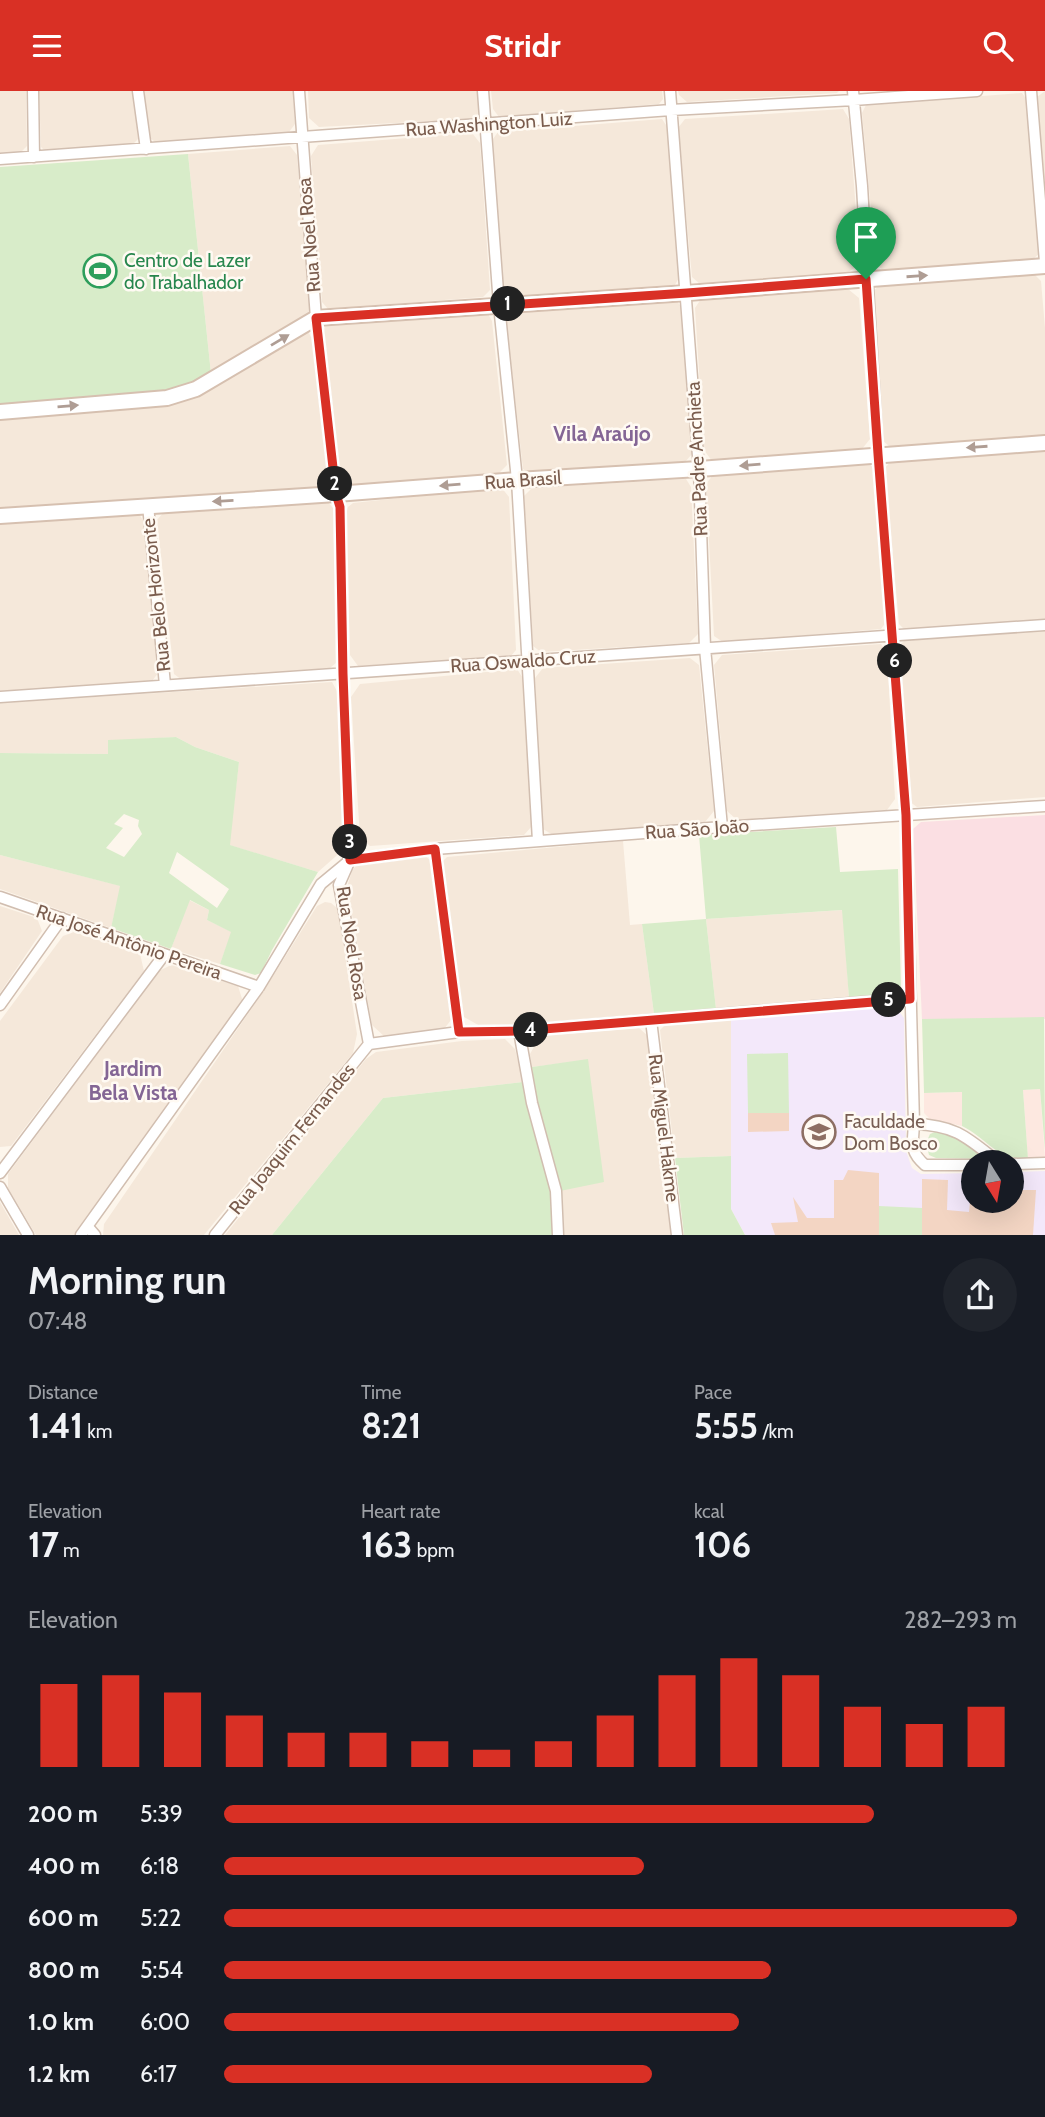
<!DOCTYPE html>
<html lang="en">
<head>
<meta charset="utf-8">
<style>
  body { margin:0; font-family:Cabin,sans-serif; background:#20242c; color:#f1f3f6; height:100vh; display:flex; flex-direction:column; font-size:26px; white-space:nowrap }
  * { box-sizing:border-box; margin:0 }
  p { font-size:23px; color:#9ea1a6 }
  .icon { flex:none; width:38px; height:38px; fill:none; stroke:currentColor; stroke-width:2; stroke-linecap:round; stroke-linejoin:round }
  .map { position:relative; height:1144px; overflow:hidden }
  .drawer { display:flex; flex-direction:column; background:#171b24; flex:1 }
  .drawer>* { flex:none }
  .needle { width:46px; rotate:169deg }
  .fabs { position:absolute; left:961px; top:1059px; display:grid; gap:14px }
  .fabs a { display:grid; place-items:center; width:63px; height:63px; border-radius:50%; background:#171b24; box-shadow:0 7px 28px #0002; font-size:35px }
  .pin { position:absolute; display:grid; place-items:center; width:60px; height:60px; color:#fff; margin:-72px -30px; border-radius:50% 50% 50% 0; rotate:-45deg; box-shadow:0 0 7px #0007 }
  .pin .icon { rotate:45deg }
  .km { position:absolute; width:35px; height:35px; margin:-18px; border-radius:50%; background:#222; color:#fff; font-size:19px; line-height:35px; text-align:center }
  .round { display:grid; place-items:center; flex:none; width:74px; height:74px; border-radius:37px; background:#20242c }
  .head { display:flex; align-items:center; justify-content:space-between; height:119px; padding:0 28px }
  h1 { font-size:38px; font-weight:700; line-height:52px }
  .metrics { display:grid; grid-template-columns:repeat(3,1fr); gap:10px; height:119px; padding:7px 28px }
  .metrics div { display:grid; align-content:center }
  .metrics b { font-size:35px; font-weight:700 }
  .metrics small { font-size:19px; font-weight:400 }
  .metrics p { font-size:19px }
  .chart { height:196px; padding:14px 28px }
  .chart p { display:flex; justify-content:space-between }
  .chart svg { width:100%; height:126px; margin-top:7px; stroke:#d93025; stroke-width:6 }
  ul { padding:0 28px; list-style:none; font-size:23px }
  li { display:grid; grid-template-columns:112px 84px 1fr; align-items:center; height:52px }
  li i { height:18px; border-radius:9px; background:#d93025 }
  header { display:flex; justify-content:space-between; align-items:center; height:91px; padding:0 28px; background:#d93025; color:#fff; font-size:32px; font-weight:700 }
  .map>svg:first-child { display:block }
  .residential { fill:#f5e8da }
  .commercial { fill:#fde8e0 }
  .education { fill:#f3e8fa }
  .medical { fill:#fbdfe3 }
  .green { fill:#d8ecc9; fill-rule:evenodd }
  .building { fill:#f3d5c3 }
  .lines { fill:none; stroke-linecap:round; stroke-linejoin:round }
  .street-casing { stroke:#d1beb0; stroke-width:13 }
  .secondary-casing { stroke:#d6c0b0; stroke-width:18 }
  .street { stroke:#fff; stroke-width:10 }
  .secondary { stroke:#fff; stroke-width:14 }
  .oneway { fill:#af9d94 }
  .route-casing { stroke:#fff; stroke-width:14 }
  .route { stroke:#d93025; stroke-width:9 }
  .labels { text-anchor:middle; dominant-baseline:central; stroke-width:5; stroke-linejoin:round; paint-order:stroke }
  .street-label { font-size:19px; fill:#7a5c4d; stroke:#fffaf3 }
  .leisure-label { font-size:19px; fill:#27864d; stroke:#fffaf3; text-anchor:start }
  .education-label { font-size:19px; fill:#785e54; stroke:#fffaf3; text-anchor:start }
  .neighbourhood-label { font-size:21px; font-weight:bold; fill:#846695; stroke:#fffaf3 }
</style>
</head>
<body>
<header><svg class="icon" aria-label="menu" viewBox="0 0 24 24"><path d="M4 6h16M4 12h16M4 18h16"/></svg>Stridr<svg class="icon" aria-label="search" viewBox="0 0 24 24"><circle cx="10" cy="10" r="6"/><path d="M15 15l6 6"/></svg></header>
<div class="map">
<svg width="1045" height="1144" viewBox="0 0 1045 1144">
  <rect width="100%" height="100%" fill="#fdf6ec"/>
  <path class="residential" d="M0,0H26L27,55L20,62L0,63Z
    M39,0H134L138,48L133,53L46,61L41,56Z
    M143,0H293L295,33L289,41L158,53L150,47Z
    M308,0H477L479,22L473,28L319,36L309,27Z
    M491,0H662L663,8L659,13L499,26L493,18Z
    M678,0H839L837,2L687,11L679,4Z
    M1045,0V96L1037,6Z
    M1022,2L1027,9L1039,163L1033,168L885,181L876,173L862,22L866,14Z
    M843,18L849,28L860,173L847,182L701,194L692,186L678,37L685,28Z
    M662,28L668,37L679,187L673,197L509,206L502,198L493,48L498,41Z
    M472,42L480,52L490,199L483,206L328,218L322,211L311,65L318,54Z
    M290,55L297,64L310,219L305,226L211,283L188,63Z
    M1035,184L1041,190L1045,237V344L890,356L881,348L871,202L880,194Z
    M848,198L859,207L870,348L862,358L712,370L704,359L695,217L701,208Z
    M676,209L683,218L692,363L685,371L529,382L523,378L506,228L510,220Z
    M487,221L492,230L507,374L498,383L348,396L340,389L322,243L326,233Z
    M301,241L309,242L313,251L328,388L320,397L0,418V326L168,311Z
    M1045,356V529L905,539L899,533L885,377L891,370Z
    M867,370L875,379L886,531L881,538L723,551L714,545L706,393L713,384Z
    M686,388L691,396L698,543L689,552L541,561L533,555L524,405L532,397Z
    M501,396L509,406L516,559L511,565L358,575L350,564L346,424L348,416L353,412Z
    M327,410L333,417L337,571L330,577L182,589L174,583L157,429L163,422Z
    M139,423L144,431L159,581L152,590L0,600V433Z
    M1045,540V706L917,716L910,711L897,557L904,550Z
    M881,553L887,562L895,708L887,719L737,729L727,720L714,574L722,564Z
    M690,567L699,574L714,720L705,731L553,744L543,738L535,587L543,577Z
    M517,578L524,589L532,735L524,744L370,755L360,746L351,606L360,593Z
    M332,591L338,602L345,749L343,759L318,781L229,754L239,671L195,656L176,646L108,650L109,663L0,662V612Z
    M623,750L630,834L642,833L654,923L520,934L480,935L464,926L441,772L447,766Z
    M0,764L121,795L111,837L0,798Z
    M424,764L431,770L451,929L444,938L385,946L372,934L347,796L352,780L357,773Z
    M189,809L209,819L207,829L232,841L220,873L171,858Z
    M325,811L331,812L337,817L339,824L357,943L353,962L204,1144H103L104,1133L265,898L317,815Z
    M0,815L37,827L42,840L0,902Z
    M843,819L849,907L716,918L706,828Z
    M74,841L140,863L144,880L11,1055L0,1056V930L63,845Z
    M171,874L238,895L243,911L75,1144H36L8,1097V1083L159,880Z
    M731,927V1065L675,1067L660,939L667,932Z
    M639,937L648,945L672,1144H563L560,1100L588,969L532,976L530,963L540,945Z
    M505,948L515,958L523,991L383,1007L272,1144H225L366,968L376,961L462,950Z
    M0,1111L19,1144H0Z"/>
  <path class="commercial" d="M1040,998L1045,1067L1028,1068L1023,999Z
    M962,1001V1035L930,1028L924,1022V1002Z"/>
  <path class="education" d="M891,916L898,919L904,927L906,1060L912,1077L921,1083L973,1082V1110H1012V1081L1045,1080V1144H745L731,1118V927Z"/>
  <path class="medical" d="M1045,724V928H922L913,738L921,731Z"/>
  <path class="green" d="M188,63L211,283L166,301L0,314V76Z
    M176,646L195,656L239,671L230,754L318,781L272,859L261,882L255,884L220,873L231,841L207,829L209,819L190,809L171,858L111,837L120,795L0,764V662L108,663V649ZM124,723L139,729L138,735L142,743L124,766L106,757L123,737L114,733ZM177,761L229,798L217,817L169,782Z
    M836,736L840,781L898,778L901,897L892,903L849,907L842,819L706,828L716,918L654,923L642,833L706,828L699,744Z
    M1044,926L1045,1059L1040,998L1023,999L1028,1068C996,1069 988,1048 962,1035V1001L924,1002L922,928Z
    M788,962L789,1022H748L747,963Z
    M588,968L604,1091L560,1100L536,1010L532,976Z
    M523,991L552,1101V1144H272L383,1007Z
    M935,1041C957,1042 970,1053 986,1066L985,1068L936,1067L929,1064L926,1052L930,1043Z
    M731,1065V1118L745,1144H684L675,1067Z
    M879,1115L922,1117V1144H879Z"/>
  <path class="building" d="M748,1022H789V1040L748,1041Z
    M848,1079L879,1082V1144H775L771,1132L798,1131L793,1106L807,1127H834V1089H843Z
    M922,1088L948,1089L947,1119L969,1121L970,1110H1012V1099H1036L1033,1144H922Z"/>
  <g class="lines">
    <defs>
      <path id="street" d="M33,0L34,66
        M138,0L146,58
        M299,0L316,227L336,403L340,416L343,583L350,769L339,794L369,953
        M483,0L499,214L517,389L538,750
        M670,0L699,378L705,557L722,736
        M853,0L862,95L878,363L906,724L914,1033C913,1053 909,1060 925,1074H973
        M1031,0L1045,171
        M0,68L671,19L854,9L977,0
        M148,414L165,594
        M0,606L1045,534
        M435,758L459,941
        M0,806L259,896
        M0,914L62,827
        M651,929L677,1144
        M519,940L532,1012L556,1100L558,1144
        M369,953L459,941L519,940L910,907
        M914,1033C955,1034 967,1046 998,1071
        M1012,1073L1045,1072
        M0,1082L164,864
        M0,1096L28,1144
        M88,1136L95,1144
        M81,1144L259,896L321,793L350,769L435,758L722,736L1045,715
        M215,1144L369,953"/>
      <path id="secondary" d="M0,321L167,307L196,298L316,227L687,202L1045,175
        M0,425L336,403L517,389L699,378L1045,352"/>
    </defs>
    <use href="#street" class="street-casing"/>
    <use href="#secondary" class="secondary-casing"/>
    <use href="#street" class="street"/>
    <use href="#secondary" class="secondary"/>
  </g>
  <defs><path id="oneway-solid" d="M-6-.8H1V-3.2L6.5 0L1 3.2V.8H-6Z" transform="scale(1.75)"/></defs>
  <g class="oneway">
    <use href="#oneway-solid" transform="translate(917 185) rotate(-4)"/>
    <use href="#oneway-solid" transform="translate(280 249) rotate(-31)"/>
    <use href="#oneway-solid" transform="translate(68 315) rotate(-5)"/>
    <use href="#oneway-solid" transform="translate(977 356) rotate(176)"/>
    <use href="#oneway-solid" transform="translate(750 374) rotate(175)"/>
    <use href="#oneway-solid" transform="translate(450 394) rotate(175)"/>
    <use href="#oneway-solid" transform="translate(223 410) rotate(177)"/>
  </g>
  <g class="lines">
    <defs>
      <path id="route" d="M866,188L878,363L906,724L910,908L519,940L459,941L435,758L350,769L343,583L340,416L336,403L316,227L687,202Z"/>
    </defs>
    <use href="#route" class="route-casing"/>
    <use href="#route" class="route"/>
  </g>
  <defs>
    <symbol id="stadium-ring" viewBox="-11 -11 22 22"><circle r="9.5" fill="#fffaf3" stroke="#2e9e5b" stroke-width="1.5"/><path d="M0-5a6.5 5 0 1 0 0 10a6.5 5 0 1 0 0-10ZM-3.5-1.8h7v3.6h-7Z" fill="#2e9e5b"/></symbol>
    <symbol id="university-ring" viewBox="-11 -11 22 22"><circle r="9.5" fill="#fffaf3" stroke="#8d6e63" stroke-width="1.5"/><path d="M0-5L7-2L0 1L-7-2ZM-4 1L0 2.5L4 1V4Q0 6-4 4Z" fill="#8d6e63"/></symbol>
  </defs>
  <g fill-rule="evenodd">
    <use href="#stadium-ring" x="81" y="161" width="38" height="38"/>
    <use href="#university-ring" x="800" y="1022" width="38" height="38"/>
  </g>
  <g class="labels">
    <g class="street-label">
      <text transform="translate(489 33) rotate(-4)">Rua Washington Luiz</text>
      <text transform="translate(309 144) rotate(-95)">Rua Noel Rosa</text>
      <text transform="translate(697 368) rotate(-93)">Rua Padre Anchieta</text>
      <text transform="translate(523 389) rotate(-4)">Rua Brasil</text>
      <text transform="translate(156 504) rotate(-96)">Rua Belo Horizonte</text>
      <text transform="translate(523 570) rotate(-4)">Rua Oswaldo Cruz</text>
      <text transform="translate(697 738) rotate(-4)">Rua São João</text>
      <text transform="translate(129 851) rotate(19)">Rua José Antônio Pereira</text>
      <text transform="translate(352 852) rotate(81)">Rua Noel Rosa</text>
      <text transform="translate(664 1037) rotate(83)">Rua Miguel Hakme</text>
      <text transform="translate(292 1048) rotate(-51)">Rua Joaquim Fernandes</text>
    </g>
    <g class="leisure-label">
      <text x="124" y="169">Centro de Lazer<tspan x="124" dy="22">do Trabalhador</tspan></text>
    </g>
    <g class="education-label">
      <text x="844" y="1030">Faculdade<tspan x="844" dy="22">Dom Bosco</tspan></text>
    </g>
    <g class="neighbourhood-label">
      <text x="602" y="342">Vila Araújo</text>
      <text x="133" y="977">Jardim<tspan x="133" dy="24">Bela Vista</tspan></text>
    </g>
  </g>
</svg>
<div class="fabs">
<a><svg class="needle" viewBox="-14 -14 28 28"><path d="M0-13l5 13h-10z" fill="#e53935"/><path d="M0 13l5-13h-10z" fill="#9ea1a6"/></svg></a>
</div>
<div class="pin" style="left:866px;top:188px;background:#1e9e55"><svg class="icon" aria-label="arrive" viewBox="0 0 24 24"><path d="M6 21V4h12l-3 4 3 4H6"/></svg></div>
<b class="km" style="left:508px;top:213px">1</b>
<b class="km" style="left:335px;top:393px">2</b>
<b class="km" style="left:350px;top:751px">3</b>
<b class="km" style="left:531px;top:939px">4</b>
<b class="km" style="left:889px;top:909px">5</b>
<b class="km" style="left:895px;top:570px">6</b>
</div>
<section class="drawer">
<div class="head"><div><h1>Morning run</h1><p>07:48</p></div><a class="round"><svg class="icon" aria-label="share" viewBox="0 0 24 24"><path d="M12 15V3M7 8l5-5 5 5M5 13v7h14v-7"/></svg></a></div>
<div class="metrics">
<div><p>Distance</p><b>1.41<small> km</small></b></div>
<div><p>Time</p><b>8:21</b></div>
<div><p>Pace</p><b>5:55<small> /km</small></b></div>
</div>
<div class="metrics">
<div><p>Elevation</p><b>17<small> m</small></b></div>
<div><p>Heart rate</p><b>163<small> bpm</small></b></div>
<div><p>kcal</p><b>106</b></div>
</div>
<div class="chart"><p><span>Elevation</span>282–293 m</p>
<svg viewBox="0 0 160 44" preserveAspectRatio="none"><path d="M5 44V15M15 44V12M25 44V18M35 44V26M45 44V32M55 44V32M65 44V35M75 44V38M85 44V35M95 44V26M105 44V12M115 44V6M125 44V12M135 44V23M145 44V29M155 44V23"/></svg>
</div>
<ul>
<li><b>200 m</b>5:39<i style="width:82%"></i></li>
<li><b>400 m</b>6:18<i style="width:53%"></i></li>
<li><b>600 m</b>5:22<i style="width:100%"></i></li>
<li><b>800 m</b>5:54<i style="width:69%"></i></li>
<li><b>1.0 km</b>6:00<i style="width:65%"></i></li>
<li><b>1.2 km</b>6:17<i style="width:54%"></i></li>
</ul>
</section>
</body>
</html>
